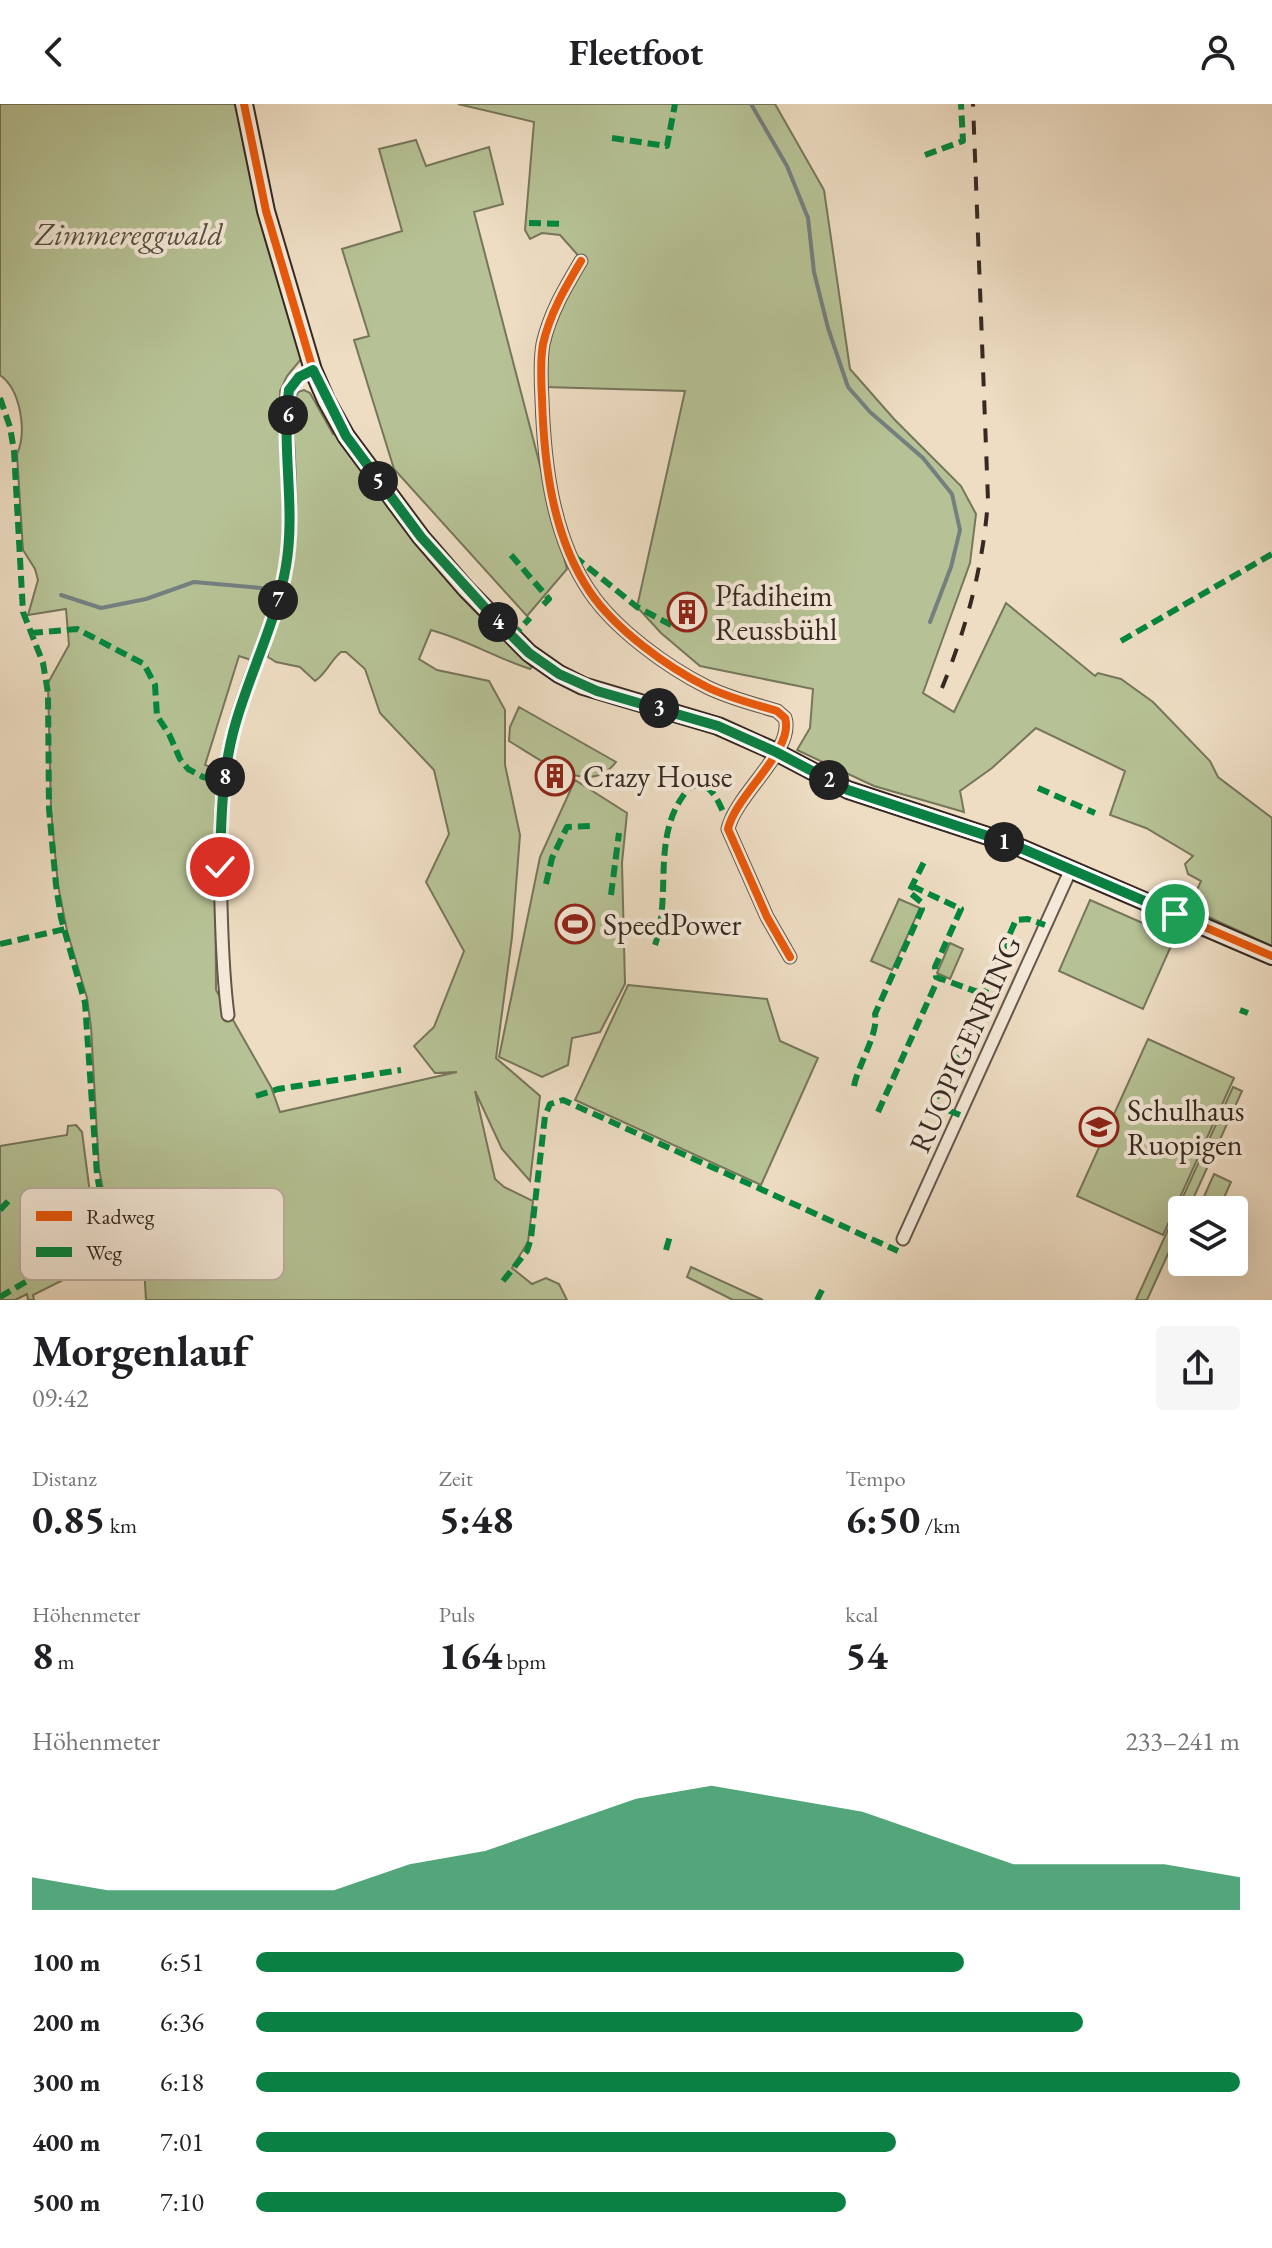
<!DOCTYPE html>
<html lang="de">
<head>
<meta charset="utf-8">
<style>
  body { margin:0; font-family:"EB Garamond",serif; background:#f6f6f6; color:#202124; height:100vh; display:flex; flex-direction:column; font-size:30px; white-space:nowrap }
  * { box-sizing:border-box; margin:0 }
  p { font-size:26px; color:#757577 }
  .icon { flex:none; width:44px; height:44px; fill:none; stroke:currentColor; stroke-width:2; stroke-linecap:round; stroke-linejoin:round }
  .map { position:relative; height:1196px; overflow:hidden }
  .drawer { display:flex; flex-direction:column; background:#fff; flex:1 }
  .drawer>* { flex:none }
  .fabs { position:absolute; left:1168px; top:1092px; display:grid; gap:16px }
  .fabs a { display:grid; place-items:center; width:80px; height:80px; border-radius:8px; background:#fff; box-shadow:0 8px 32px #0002; font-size:40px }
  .pin { position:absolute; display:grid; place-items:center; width:68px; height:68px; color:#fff; margin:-34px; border:4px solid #fff; border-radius:50%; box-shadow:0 2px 8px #0007 }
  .km { position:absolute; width:40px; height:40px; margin:-20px; border-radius:50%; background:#222; color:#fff; font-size:22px; line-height:40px; text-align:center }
  .round { display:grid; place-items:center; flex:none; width:84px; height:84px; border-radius:8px; background:#f6f6f6 }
  .summary { display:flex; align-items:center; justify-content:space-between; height:136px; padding:0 32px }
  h1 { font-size:44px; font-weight:700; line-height:60px }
  .figures { display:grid; grid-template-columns:repeat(3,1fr); gap:12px; height:136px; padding:8px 32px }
  .figures div { display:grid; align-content:center }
  .figures b { font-size:40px; font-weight:700 }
  .figures small { font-size:22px; font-weight:400 }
  .figures p { font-size:22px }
  .chart { height:224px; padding:16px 32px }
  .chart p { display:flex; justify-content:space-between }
  .chart svg { width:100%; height:144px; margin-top:8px; fill:#0b8043; opacity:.7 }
  ul { padding:0 32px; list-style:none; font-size:26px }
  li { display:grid; grid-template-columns:128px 96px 1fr; align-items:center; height:60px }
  li i { height:20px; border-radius:10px; background:#0b8043 }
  header { display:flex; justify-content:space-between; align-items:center; height:104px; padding:0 32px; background:#fff; font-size:36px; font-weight:700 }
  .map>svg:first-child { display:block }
  .green { fill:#b6c295; stroke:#76765c; stroke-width:2 }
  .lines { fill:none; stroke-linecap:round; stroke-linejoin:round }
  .stream { stroke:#747f80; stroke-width:4 }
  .street-casing { stroke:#64564a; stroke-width:15 }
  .secondary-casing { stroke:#362922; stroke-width:20 }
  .street { stroke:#f4e9d8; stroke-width:11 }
  .secondary { stroke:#f4e9d8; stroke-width:16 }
  .rail { stroke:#362922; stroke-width:4; stroke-dasharray:14 14; stroke-linecap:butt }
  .quiet { stroke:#00873e; stroke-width:6; stroke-dasharray:12 6; stroke-linecap:butt }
  .cycleway-casing { stroke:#f4e9d8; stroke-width:13 }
  .cycleway { stroke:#e8590c; stroke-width:8 }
  .route-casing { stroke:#fff; stroke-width:16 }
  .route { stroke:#0b8043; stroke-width:10 }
  .labels { text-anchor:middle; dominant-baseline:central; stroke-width:8; stroke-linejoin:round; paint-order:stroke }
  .park-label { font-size:30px; font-style:italic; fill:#564f3f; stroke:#f4e9d8 }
  .poi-label { font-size:30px; fill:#362922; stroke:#f4e9d8; text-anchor:start }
  .street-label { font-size:30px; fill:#362922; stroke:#f4e9d8 }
  .key { fill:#f4e9d8; stroke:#bbafa1; stroke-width:2 }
  .key-label { font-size:22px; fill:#362922 }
</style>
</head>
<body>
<header><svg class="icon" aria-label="back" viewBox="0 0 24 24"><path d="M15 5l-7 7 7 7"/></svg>Fleetfoot<svg class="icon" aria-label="person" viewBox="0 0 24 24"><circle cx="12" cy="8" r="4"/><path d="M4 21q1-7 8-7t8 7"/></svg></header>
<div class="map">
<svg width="1272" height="1196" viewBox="0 0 1272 1196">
  <rect width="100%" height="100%" fill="#eeddc3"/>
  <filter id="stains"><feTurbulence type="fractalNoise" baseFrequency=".0025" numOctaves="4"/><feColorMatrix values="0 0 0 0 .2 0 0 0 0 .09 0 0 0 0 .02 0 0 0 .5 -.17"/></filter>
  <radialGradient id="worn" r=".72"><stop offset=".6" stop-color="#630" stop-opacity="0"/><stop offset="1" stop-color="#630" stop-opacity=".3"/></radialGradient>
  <path class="green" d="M0,0H244L266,107L262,124L302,254L287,272L280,287C280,334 288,383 284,430C280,474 266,515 251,556L239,552L205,661L219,666L215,728L216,886L271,983L280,1008L457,968L435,969L414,942L434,923L464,847L426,778L449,730L434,666L380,609L365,565L346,548H341C330,557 327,569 315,577L300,563L276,558L268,553C269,529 286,491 291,463C301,408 294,351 292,296H295L298,288L304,286L310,289L333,330L336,329C395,413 458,492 532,563L530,565C496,554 465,535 431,526L419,555L437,566L489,577L505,606V661L520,731L512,833L496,954L540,992L530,1077L502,1045L475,987L495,1075L504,1083L533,1097L528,1138L512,1164L532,1180L546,1174L559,1180L567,1196H146L144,1162L131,1145L140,1105L130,1102L120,1145L114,1142L99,1065L91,923L87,894L67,827L58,781L51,706L48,579L69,541L66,505L28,511L38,476L35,465L23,446L17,350C27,328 21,286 0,271Z
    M458,0H775L824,86L850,265L894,315L961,382L976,410L970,459L923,589L954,608L1006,499L1095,572L1098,569L1121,575L1153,598L1210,657L1218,673L1272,714V842L1189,804L1201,777L1188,770L1185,760L1193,752L1146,724L1110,711L1125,667L1036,624L992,664L960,687L964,708L874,682L797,646L810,624L813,585L700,562L661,529L637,503L685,287L544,283C544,233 562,201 584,158L560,131L542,129L530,135L525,126L534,18Z
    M416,36L426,62L489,43L503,100L474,108L567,465L527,512L394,365L354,236L369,232L342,145L402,127L379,45Z
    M519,603L616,658C589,695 538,654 509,637L510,623Z
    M575,676L627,709L622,759L625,880L600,928L572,934L568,961L542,973L499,953L540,753Z
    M899,795L920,804L892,866L871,857Z
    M1090,796L1175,833L1143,905L1059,867Z
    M950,839L963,845L950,875L937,869Z
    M628,881L767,895L780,937L818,954L761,1081L575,996Z
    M1148,935L1234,974L1163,1131L1077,1092Z
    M1233,983L1242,987L1188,1106H1182V1119L1147,1196H1136Z
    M76,1021L82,1028L94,1120L98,1133L105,1135V1155L33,1191L34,1196H28L27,1190L15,1196H0V1042L67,1031L68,1022Z
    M1214,1070L1231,1078L1223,1096L1227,1099L1224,1106H1198Z
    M691,1163L763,1196H733L687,1173Z"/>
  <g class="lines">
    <path class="stream" d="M751,0L787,62L808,114L814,168L828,224L848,283L870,308L923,354L952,390L960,426L951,463L930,518
      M61,491L101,504L146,495L194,478L261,484"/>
    <defs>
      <path id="street" d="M581,157C565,184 550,209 543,240C540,257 541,277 542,295C544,359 552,432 590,488C615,525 667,563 707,583C729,594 754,600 777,607L785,614C795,646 736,690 728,725L767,813L790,853
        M228,911C223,874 222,838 221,801C219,741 219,678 235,620C250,567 276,517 286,463C296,404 281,345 289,286L299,273L313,266
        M903,1135L1071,765"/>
      <path id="secondary" d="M244,0L266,107L313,266L326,296L346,332L421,433L466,485L529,549L559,570L583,582L718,622L776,648L848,686L1009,739L1272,852"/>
    </defs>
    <use href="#street" class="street-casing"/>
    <use href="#secondary" class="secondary-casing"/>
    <use href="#street" class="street"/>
    <use href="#secondary" class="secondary"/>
    <path class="rail" d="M942,584C967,522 983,463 988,396L973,0"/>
    <path class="quiet" d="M612,34L667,42L675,0
      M925,51L963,37L961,0
      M529,119L565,120
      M0,294L10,323L14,347L23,508L43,559L48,589L49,705L56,781L61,814L85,899L97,1071L113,1160
      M511,451L549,495L543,501
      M574,452L637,503L675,523
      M31,529L77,525L144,560L155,581L157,612L169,630L180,655L188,665L203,673L224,678
      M512,533L530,514
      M1121,537L1272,450
      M674,671L690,683
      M1038,684L1095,709
      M546,780L552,754L567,723L593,722
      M912,782L961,805L935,863L936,873L986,891
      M611,791L619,729
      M0,840L65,825
      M655,841C673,789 649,729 690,683C710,676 717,694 724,710L732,713
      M1240,906L1248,909
      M854,982C858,961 879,929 875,910L922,805L921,798L909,788L926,754
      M256,992L278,985L401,966
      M878,1008L938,875
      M960,1011L933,1000C966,940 988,878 1016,816L1028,815L1045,821
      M0,1106L11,1094
      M666,1146L670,1132
      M503,1177L527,1147L531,1134L545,1012L550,1000L563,996L898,1147
      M0,1193L27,1177
      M817,1196L822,1186"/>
    <defs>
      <path id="cycleway" d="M244,0L266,107L313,266L326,296L346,332L421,433L466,485L529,549L559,570L583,582L718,622L776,648L848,686L1009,739L1272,852
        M581,157C565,184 550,209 543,240C540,257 541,277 542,295C544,359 552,432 590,488C615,525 667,563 707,583C729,594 754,600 777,607L785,614C795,646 736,690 728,725L767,813L790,853"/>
    </defs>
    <use href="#cycleway" class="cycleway-casing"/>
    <use href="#cycleway" class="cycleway"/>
  </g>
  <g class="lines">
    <defs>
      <path id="route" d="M220,763C221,714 222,665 236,618C251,566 277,516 286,462C296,403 281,344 289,286L299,273L313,266L346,332L421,433L497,517L529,549L559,570L597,587L718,622L776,648L848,686L1009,739L1175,810"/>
    </defs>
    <use href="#route" class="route-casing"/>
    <use href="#route" class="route"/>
  </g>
  <defs>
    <symbol id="building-ring" viewBox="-11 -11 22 22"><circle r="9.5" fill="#f4e9d8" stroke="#8f2418" stroke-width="1.5"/><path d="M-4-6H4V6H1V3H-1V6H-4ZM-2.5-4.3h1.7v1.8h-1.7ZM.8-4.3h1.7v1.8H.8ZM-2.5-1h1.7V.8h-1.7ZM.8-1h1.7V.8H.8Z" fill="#8f2418"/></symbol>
    <symbol id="stadium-ring" viewBox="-11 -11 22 22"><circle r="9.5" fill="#f4e9d8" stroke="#8f2418" stroke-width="1.5"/><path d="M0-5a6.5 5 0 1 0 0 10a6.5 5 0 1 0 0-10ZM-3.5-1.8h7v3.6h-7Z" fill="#8f2418"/></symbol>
    <symbol id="school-ring" viewBox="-11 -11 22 22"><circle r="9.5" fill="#f4e9d8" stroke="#8f2418" stroke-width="1.5"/><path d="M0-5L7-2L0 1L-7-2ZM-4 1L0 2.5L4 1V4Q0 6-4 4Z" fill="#8f2418"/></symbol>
  </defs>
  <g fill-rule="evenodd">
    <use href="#building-ring" x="665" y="486" width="44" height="44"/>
    <use href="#building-ring" x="533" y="650" width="44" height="44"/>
    <use href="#stadium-ring" x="553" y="798" width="44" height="44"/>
    <use href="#school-ring" x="1077" y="1001" width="44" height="44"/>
  </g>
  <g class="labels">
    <g class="park-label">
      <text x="129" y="130">Zimmereggwald</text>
    </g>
    <g class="poi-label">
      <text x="715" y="491">Pfadiheim<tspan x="715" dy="34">Reussbühl</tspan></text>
      <text x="583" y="672">Crazy House</text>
      <text x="603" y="820">SpeedPower</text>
      <text x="1127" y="1006">Schulhaus<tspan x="1127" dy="34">Ruopigen</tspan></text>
    </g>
    <g class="street-label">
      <text transform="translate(965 940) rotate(-66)">RUOPIGENRING</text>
    </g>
  </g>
  <rect x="20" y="1084" width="264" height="92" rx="12" class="key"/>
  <rect x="36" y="1107" width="36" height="10" fill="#e8590c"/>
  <rect x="36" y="1143" width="36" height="10" fill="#00873e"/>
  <g class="key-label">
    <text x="86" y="1120">Radweg</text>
    <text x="86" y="1156">Weg</text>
  </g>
  <rect width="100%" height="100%" filter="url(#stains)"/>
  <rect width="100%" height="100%" fill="url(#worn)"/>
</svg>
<div class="fabs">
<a><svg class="icon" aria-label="layers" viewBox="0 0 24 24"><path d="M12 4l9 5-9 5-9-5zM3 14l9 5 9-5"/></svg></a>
</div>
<div class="pin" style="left:1175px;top:810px;background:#1e9e55"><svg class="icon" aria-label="arrive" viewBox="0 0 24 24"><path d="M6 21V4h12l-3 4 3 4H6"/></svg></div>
<div class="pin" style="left:220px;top:763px;background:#d93025"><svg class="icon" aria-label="check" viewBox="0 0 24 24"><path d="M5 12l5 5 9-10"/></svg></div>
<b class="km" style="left:1004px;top:738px">1</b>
<b class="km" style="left:829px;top:676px">2</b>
<b class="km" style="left:659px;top:604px">3</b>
<b class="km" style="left:498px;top:518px">4</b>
<b class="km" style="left:378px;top:377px">5</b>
<b class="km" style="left:288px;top:311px">6</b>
<b class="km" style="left:278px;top:496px">7</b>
<b class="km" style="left:225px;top:673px">8</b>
</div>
<section class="drawer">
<div class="summary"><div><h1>Morgenlauf</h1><p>09:42</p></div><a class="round"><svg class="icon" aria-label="share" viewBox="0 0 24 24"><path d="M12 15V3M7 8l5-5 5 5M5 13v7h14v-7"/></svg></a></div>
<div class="figures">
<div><p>Distanz</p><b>0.85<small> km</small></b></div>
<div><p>Zeit</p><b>5:48</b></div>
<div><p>Tempo</p><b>6:50<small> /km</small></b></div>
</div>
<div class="figures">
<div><p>Höhenmeter</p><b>8<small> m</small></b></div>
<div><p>Puls</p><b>164<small> bpm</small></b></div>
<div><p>kcal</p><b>54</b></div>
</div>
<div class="chart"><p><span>Höhenmeter</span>233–241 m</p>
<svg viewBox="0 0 160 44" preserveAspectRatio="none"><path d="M0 44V34L10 38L20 38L30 38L40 38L50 30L60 26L70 18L80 10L90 6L100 10L110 14L120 22L130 30L140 30L150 30L160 34V44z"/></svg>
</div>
<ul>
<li><b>100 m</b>6:51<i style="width:72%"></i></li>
<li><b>200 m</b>6:36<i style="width:84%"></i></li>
<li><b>300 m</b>6:18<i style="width:100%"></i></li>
<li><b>400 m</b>7:01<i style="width:65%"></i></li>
<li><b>500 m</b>7:10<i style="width:60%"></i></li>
</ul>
</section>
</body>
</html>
